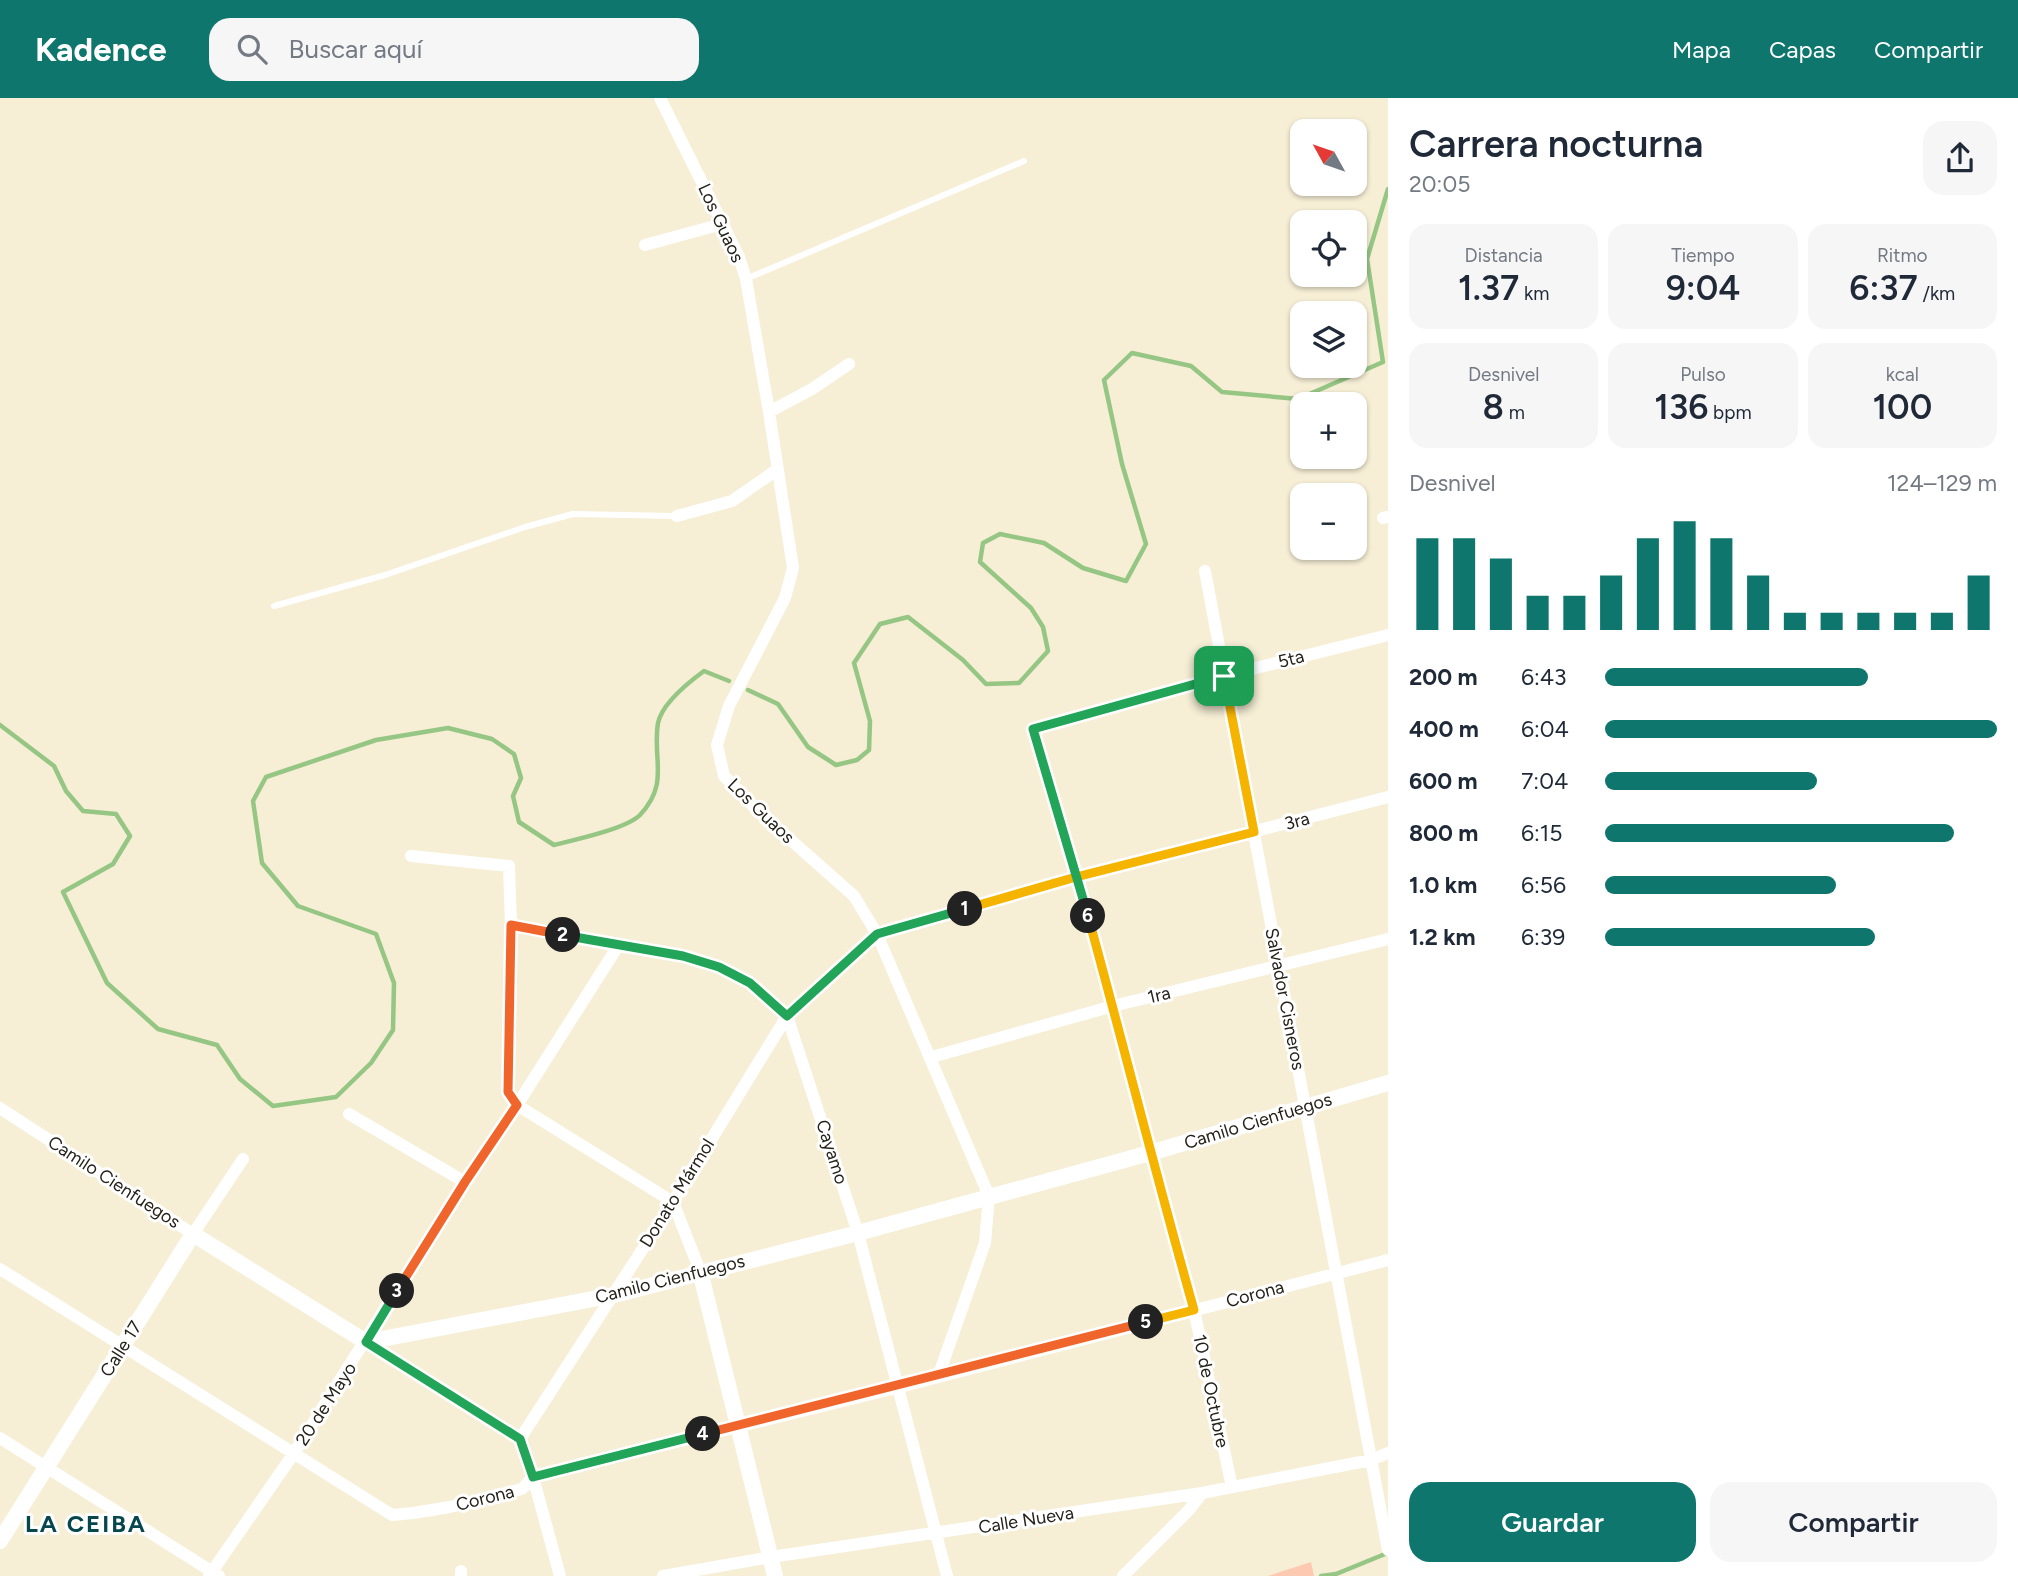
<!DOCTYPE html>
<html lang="es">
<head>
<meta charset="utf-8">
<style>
  body { margin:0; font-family:Figtree,sans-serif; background:#f6f6f7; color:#1f2937; height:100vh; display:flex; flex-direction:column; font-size:26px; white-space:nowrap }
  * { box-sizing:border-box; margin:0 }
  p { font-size:23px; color:#747a83 }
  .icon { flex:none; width:38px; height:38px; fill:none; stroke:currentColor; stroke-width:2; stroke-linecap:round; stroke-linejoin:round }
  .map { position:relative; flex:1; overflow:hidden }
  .panel { display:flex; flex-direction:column; background:#fff; width:630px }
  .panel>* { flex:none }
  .needle { width:46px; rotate:310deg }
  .tools { position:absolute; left:1290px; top:21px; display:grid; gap:14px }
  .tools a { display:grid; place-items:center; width:77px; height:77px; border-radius:14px; background:#fff; box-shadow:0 2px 5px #0004; font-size:35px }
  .pin { position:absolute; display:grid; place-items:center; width:60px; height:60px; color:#fff; margin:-30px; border-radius:14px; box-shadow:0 4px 10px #0006 }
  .km { position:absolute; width:35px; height:35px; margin:-18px; border-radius:50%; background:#222; color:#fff; font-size:19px; line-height:35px; text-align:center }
  .round { display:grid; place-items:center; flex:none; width:74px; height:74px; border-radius:21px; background:#f6f6f7 }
  .headline { display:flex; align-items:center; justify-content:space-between; height:119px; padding:0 21px }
  h1 { font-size:38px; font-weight:600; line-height:52px }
  .stats { display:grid; grid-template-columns:repeat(3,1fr); gap:10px; height:119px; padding:7px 21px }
  .stats div { display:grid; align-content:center; border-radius:18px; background:#f6f6f7; text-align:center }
  .stats b { font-size:35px; font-weight:600 }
  .stats small { font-size:19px; font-weight:400 }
  .stats p { font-size:19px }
  .chart { height:196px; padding:14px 21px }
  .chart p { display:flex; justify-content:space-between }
  .chart svg { width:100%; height:126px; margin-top:7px; stroke:#0f766e; stroke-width:6 }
  .cta { display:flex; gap:14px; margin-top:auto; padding:14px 21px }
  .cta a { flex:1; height:80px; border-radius:21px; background:#0f766e; color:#fff; font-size:28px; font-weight:600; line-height:80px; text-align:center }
  .cta a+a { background:#f6f6f7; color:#1f2937 }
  ul { padding:0 21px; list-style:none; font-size:23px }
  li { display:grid; grid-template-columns:112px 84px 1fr; align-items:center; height:52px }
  li i { height:18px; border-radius:9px; background:#0f766e }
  header { display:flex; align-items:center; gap:42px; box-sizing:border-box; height:98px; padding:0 35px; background:#0f766e; color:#fff }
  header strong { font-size:33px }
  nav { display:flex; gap:38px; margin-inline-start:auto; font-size:24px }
  .search { width:490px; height:63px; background:#f6f6f7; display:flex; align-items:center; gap:18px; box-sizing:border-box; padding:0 24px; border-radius:21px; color:#747a83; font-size:26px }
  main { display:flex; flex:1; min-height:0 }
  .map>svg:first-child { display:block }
  .green { fill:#fdc9b0 }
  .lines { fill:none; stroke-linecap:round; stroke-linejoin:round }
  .stream { stroke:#95c684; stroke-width:4.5 }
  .service { stroke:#fff; stroke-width:6 }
  .minor { stroke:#fff; stroke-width:12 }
  .tertiary { stroke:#fff; stroke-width:16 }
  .split-1-casing { stroke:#fff; stroke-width:14 }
  .split-2-casing { stroke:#fff; stroke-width:14 }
  .split-3-casing { stroke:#fff; stroke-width:14 }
  .split-4-casing { stroke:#fff; stroke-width:14 }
  .split-5-casing { stroke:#fff; stroke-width:14 }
  .split-6-casing { stroke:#fff; stroke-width:14 }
  .split-7-casing { stroke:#fff; stroke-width:14 }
  .split-1 { stroke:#f5b400; stroke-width:9 }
  .split-2 { stroke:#22a559; stroke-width:9 }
  .split-3 { stroke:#f0652b; stroke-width:9 }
  .split-4 { stroke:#22a559; stroke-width:9 }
  .split-5 { stroke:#f0652b; stroke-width:9 }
  .split-6 { stroke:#f5b400; stroke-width:9 }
  .split-7 { stroke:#22a559; stroke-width:9 }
  .labels { text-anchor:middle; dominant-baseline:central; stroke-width:6; stroke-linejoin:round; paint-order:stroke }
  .street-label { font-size:18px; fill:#252219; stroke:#fff }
  .district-label { font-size:24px; font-weight:bold; letter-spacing:2px; fill:#06474e; stroke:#fff }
</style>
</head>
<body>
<header>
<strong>Kadence</strong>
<div class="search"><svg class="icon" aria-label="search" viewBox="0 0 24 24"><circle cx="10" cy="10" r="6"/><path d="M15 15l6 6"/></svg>Buscar aquí</div>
<nav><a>Mapa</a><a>Capas</a><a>Compartir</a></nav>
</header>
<main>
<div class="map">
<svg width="1388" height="1478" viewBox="0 0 1388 1478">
  <rect width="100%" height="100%" fill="#f6eed5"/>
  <path class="green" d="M1311,1464L1314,1478H1268Z"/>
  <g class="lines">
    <path class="stream" d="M748,592L778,606L808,649L836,667L857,662L869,652L870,623L854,565L880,526L908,519L963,562L986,586L1019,585L1048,553L1043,529L1031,510L980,464L983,445L1000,436L1044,445L1083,470L1126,483L1146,446L1122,366L1104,282L1132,255L1191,268L1222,294L1298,301L1383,264L1367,161L1388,91
      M0,627L54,668L66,693L83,713L116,716L130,738L113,766L63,794L107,885L158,931L217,947L240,981L273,1008L336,999L371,965L393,932L394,885L376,836L298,808L262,765L253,703L266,679L376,642L448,630L492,641L514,656L521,680L513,698L519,724L554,747C574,742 626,731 640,717C670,685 652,661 658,625C662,606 689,584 704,573L729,583
      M1321,1478L1336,1476L1385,1456"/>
    <path class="service" d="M746,181L1024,63
      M274,508L385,477L525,429L573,416L677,418"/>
    <path class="minor" d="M660,0L739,159L746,181L769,314L793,470L785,500L729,608L717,647L724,678L757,712L854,798L877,836L989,1098L985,1145L938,1279
      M645,147L722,126
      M769,314L812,291L849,266
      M677,418L732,403L778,371
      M1383,420L1388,419
      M1205,473L1388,1452
      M411,758L509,768L511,827L508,994L517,1007L673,1104L700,1173
      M511,827L618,848L683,858L719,869L749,885L787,918L858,1135L947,1478
      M932,959L1113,908L1388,841
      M0,1010L193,1136L243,1061
      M349,1016L465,1084
      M0,1171L392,1417L413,1415L450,1409L522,1391L533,1379L900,1289L1388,1162
      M366,1244L520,1341L533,1379L560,1478
      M0,1340L219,1478
      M520,1341L673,1104L787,918L877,836L1076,779L1388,699
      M1232,1389L1194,1212L1150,1055L1113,908L1033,631L1224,578L1388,537
      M461,1473V1478
      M209,1478L294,1355L465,1084L517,1007L618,848
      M663,1478L771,1459L1202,1395L1371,1362L1388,1355
      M1123,1478L1189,1412L1202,1395"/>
    <path class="tertiary" d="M700,1173L775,1478
      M0,1443L193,1136L366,1244L614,1197L858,1135L1150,1055L1388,985"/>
  </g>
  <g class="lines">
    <defs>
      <path id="split-1" d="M965,811L1076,779L1254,734L1224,578"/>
      <path id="split-2" d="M563,837L683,858L719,869L750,885L787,918L877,836L965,811"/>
      <path id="split-3" d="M397,1193L465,1084L517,1007L508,994L511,827L563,837"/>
      <path id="split-4" d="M397,1193L366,1244L520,1341L533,1379L703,1336"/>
      <path id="split-5" d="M703,1336L1146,1224"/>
      <path id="split-6" d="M1088,818C1124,949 1157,1081 1194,1212L1146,1224"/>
      <path id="split-7" d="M1088,818L1033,631L1224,578"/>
    </defs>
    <use href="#split-1" class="split-1-casing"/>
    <use href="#split-2" class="split-2-casing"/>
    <use href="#split-3" class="split-3-casing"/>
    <use href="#split-4" class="split-4-casing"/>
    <use href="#split-5" class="split-5-casing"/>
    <use href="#split-6" class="split-6-casing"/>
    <use href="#split-7" class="split-7-casing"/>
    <use href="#split-1" class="split-1"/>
    <use href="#split-2" class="split-2"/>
    <use href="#split-3" class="split-3"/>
    <use href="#split-4" class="split-4"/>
    <use href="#split-5" class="split-5"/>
    <use href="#split-6" class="split-6"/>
    <use href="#split-7" class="split-7"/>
  </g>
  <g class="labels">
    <g class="street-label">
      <text transform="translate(721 125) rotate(65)">Los Guaos</text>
      <text transform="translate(1291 561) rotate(-14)">5ta</text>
      <text transform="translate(761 713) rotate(44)">Los Guaos</text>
      <text transform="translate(1297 723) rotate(-15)">3ra</text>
      <text transform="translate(1159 897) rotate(-13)">1ra</text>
      <text transform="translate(1285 901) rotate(79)">Salvador Cisneros</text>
      <text transform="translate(1258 1023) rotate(-17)">Camilo Cienfuegos</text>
      <text transform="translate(832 1054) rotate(72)">Cayamo</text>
      <text transform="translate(114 1084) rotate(33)">Camilo Cienfuegos</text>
      <text transform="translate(677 1095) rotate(-58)">Donato Mármol</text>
      <text transform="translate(670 1181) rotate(-14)">Camilo Cienfuegos</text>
      <text transform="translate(1255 1196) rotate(-15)">Corona</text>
      <text transform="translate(121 1251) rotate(-58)">Calle 17</text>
      <text transform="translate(1211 1293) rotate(78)">10 de Octubre</text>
      <text transform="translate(326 1306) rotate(-57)">20 de Mayo</text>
      <text transform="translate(485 1400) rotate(-14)">Corona</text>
      <text transform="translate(1026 1422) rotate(-9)">Calle Nueva</text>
    </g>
    <g class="district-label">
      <text x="86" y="1425">LA CEIBA</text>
    </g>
  </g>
</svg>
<div class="tools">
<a><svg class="needle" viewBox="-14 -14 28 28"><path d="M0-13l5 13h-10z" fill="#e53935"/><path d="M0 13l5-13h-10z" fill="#747a83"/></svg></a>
<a><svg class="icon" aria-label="locate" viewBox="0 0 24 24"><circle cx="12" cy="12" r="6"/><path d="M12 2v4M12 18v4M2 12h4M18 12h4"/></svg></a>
<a><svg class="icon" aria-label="layers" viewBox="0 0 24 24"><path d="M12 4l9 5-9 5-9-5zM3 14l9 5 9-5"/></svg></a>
<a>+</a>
<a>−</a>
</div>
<div class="pin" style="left:1224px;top:578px;background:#1e9e55"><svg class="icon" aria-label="arrive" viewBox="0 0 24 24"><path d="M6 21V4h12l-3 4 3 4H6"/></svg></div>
<b class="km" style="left:965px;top:811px">1</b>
<b class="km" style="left:563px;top:837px">2</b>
<b class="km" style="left:397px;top:1193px">3</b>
<b class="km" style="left:703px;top:1336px">4</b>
<b class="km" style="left:1146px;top:1224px">5</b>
<b class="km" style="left:1088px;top:818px">6</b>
</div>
<section class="panel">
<div class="headline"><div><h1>Carrera nocturna</h1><p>20:05</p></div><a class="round"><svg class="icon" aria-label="share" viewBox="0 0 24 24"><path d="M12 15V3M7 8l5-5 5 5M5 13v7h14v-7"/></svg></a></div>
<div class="stats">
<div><p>Distancia</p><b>1.37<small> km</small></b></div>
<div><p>Tiempo</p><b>9:04</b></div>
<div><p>Ritmo</p><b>6:37<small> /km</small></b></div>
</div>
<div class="stats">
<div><p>Desnivel</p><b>8<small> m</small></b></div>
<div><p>Pulso</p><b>136<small> bpm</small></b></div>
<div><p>kcal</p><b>100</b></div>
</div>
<div class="chart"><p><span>Desnivel</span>124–129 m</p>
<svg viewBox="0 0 160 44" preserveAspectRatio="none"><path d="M5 44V12M15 44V12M25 44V19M35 44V32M45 44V32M55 44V25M65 44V12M75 44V6M85 44V12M95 44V25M105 44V38M115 44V38M125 44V38M135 44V38M145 44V38M155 44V25"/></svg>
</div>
<ul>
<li><b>200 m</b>6:43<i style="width:67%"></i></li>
<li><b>400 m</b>6:04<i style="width:100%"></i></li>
<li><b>600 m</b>7:04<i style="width:54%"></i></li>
<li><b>800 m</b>6:15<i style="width:89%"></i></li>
<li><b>1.0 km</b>6:56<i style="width:59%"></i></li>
<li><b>1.2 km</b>6:39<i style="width:69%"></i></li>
</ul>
<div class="cta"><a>Guardar</a><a>Compartir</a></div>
</section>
</main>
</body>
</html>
